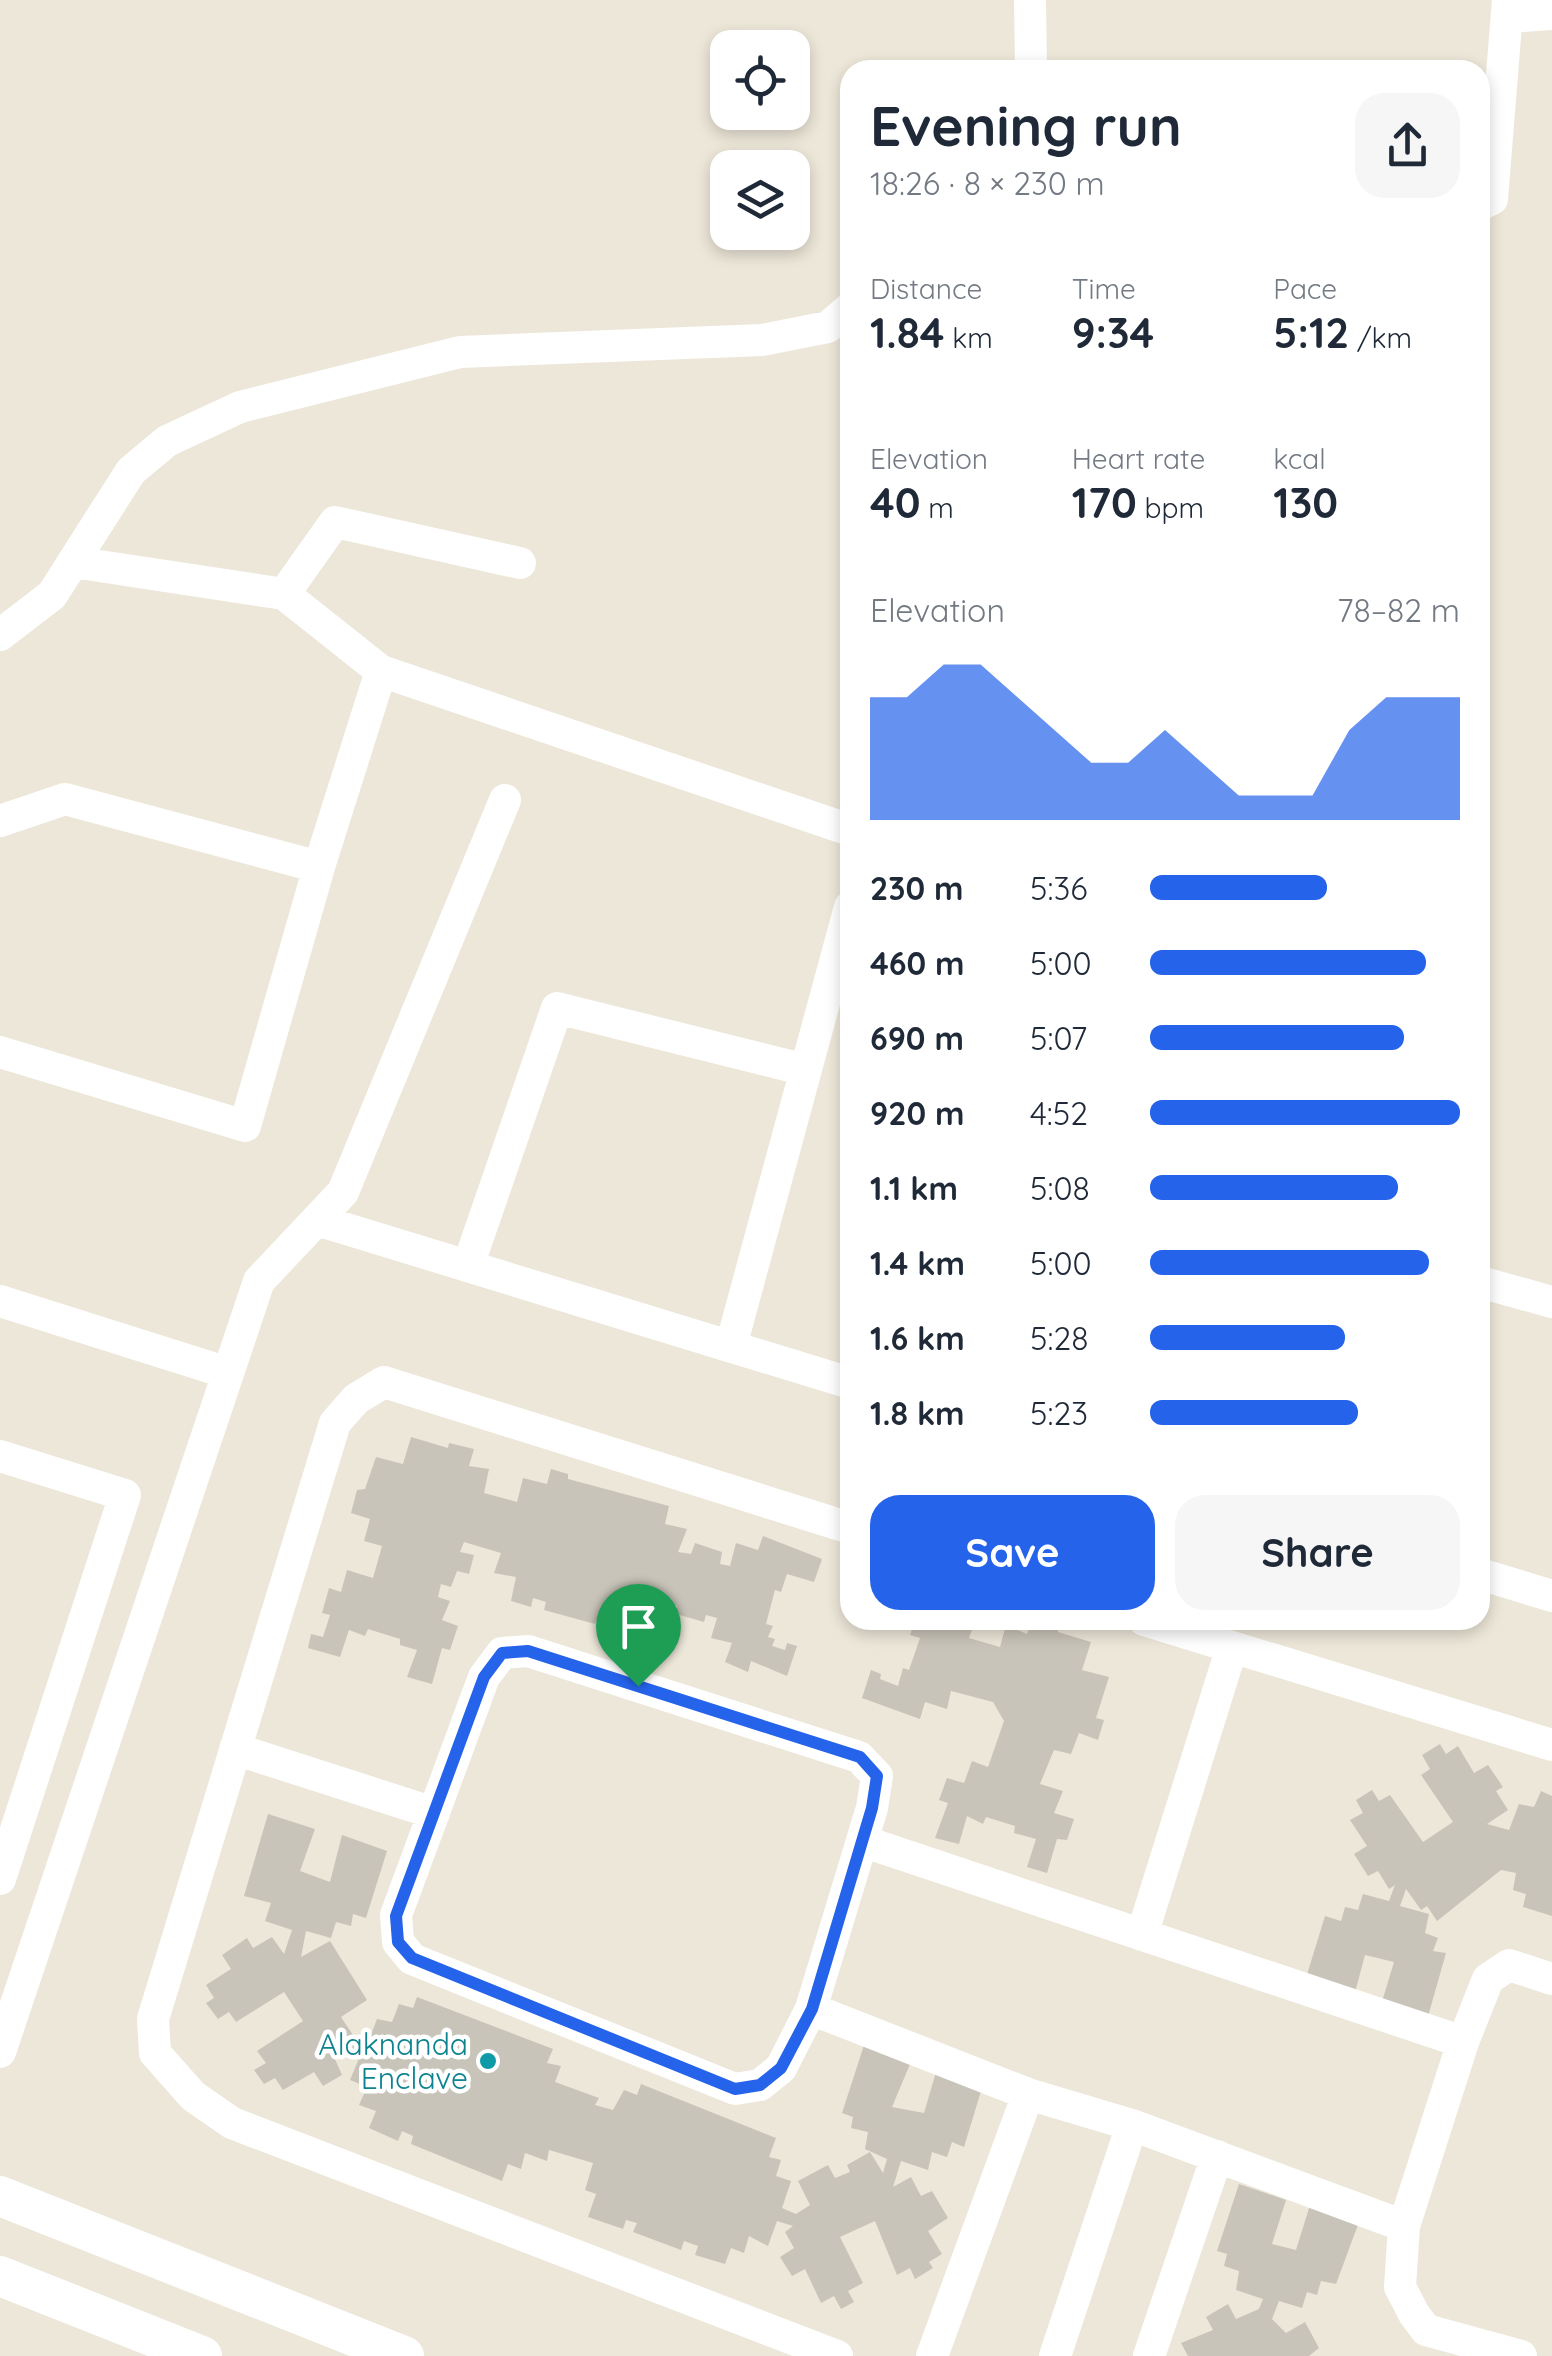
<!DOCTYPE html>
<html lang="en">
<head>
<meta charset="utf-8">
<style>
  body { margin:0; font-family:Quicksand,sans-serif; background:#f6f6f7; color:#1f2937; height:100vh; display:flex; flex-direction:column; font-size:38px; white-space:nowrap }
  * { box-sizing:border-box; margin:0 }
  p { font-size:32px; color:#747a83 }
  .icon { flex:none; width:55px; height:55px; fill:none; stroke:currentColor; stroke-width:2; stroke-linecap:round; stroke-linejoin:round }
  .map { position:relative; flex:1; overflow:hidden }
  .panel { position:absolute; left:840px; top:60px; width:650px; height:1570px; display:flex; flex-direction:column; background:#fff; border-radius:30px; box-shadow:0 5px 15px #0003 }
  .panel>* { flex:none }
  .buttons { position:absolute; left:710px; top:30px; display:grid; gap:20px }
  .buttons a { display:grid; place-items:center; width:100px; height:100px; border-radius:20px; background:#fff; box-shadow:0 5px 15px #0003; font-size:50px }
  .pin { position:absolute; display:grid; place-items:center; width:85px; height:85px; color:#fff; margin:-102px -42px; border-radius:50% 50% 50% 0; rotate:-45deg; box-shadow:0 0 10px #0007 }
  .pin .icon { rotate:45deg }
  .round { display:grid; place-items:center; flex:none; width:105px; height:105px; border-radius:30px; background:#f6f6f7 }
  .overview { display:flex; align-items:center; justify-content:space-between; height:170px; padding:0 30px }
  h1 { font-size:55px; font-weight:700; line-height:75px }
  .stats { display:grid; grid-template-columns:repeat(3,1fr); gap:15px; height:170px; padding:10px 30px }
  .stats div { display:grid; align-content:center }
  .stats b { font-size:42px; font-weight:700 }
  .stats small { font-size:28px; font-weight:400 }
  .stats p { font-size:28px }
  .chart { height:280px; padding:20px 30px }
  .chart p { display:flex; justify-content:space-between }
  .chart svg { width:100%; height:180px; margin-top:10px; fill:#2563eb; opacity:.7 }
  .button { display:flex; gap:20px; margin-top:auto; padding:20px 30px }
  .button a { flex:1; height:115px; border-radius:30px; background:#2563eb; color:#fff; font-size:40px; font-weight:700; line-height:115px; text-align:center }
  .button a+a { background:#f6f6f7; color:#1f2937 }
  ul { padding:0 30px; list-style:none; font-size:32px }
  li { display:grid; grid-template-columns:160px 120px 1fr; align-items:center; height:75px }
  li i { height:25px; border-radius:12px; background:#2563eb }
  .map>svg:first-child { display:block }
  .building { fill:#c8c4b9 }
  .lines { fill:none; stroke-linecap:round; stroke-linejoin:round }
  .minor { stroke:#fff; stroke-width:32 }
  .tertiary { stroke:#fff; stroke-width:40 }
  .route-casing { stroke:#fff; stroke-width:20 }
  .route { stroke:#2563eb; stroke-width:12 }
  .culture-dot { fill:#0f9aa8; stroke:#fff; stroke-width:4 }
  .labels { text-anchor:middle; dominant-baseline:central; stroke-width:9; stroke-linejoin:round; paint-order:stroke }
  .culture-label { font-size:30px; fill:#0d838f; stroke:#fff; text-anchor:end }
</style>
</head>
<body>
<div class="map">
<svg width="1552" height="2356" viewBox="0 0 1552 2356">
  <rect width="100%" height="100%" fill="#ede7d9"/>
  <path class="building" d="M411,1437L448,1448L449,1443L474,1449L469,1466L489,1469L484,1493L517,1502L523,1478L547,1484L551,1469L568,1474V1479L669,1506L665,1524L687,1529L678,1552L691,1554L695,1543L722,1552L720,1564L730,1566L736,1543L758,1550L763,1536L822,1559L814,1582L787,1574L781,1592L775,1590L766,1624L773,1626L768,1637L775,1639L772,1646L785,1650L787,1643L797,1646L787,1676L751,1661L748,1672L725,1662L732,1643L711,1638L717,1618L706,1615L704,1622L676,1614L677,1606L664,1604L658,1619L634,1615L628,1636L612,1630L614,1621L599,1616L595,1624L544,1610L546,1602L533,1598L531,1607L511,1601L516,1577L494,1573L501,1553L464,1542L460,1552L474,1555L469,1574L457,1571L451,1587L441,1584L438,1597L450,1601L442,1620L458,1626L450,1650L442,1648L432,1684L407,1677L417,1650L400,1645V1639L368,1629L365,1636L349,1630L340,1657L308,1648L311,1634L323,1637L330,1615L322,1613L329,1588L341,1592L347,1570L373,1578L382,1546L364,1541L370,1519L351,1513L357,1490L365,1489L376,1457L403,1464Z
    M915,1620L975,1621L969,1638L1000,1647L1006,1625L1027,1634L1032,1620L1059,1626L1058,1632L1091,1642L1082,1670L1109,1677L1096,1718L1104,1720L1098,1740L1079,1733L1071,1754L1054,1750L1040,1784L1063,1791L1054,1813L1074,1819L1067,1840L1057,1839L1047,1873L1027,1867L1036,1839L1014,1833L1015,1826L986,1817L983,1824L967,1816L959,1844L935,1838L948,1803L939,1800L947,1778L964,1783L972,1761L988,1767L1004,1721L993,1702L951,1691L947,1709L925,1702L920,1719L862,1698L871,1670L881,1674L880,1679L898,1686L903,1668L909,1670L920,1638L910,1635Z
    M1440,1744L1446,1754L1458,1746L1474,1773L1488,1765L1503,1787L1496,1791L1508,1810L1487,1824L1509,1830L1519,1804L1534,1807L1541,1791L1552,1796V1916L1523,1907L1526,1894L1513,1890L1516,1873L1501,1870L1437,1921L1427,1906L1421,1910L1406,1889L1400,1906L1429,1914L1425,1933L1438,1938L1433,1951L1446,1953L1427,2020L1381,2005L1394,1962L1365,1955L1354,1996L1305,1981L1325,1916L1341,1921L1345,1907L1358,1910L1363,1894L1389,1901L1395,1885L1389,1889L1378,1871L1368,1876L1354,1854L1367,1846L1350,1820L1363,1813L1356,1800L1372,1790L1379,1801L1390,1795L1423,1842L1453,1822L1421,1775L1430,1769L1422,1755Z
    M268,1814L315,1829L300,1871L330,1882L342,1835L387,1851L366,1918L353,1914L351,1926L336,1922L331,1938L306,1931L301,1957L330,1941L367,2000L341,2017L357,2041L367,2045L377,2019L392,2022L399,2004L413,2008L417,1997L553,2049L547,2063L561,2066L555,2082L599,2098L595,2105L613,2110L624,2090L637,2095L641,2084L776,2138L769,2157L781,2160L776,2176L791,2181L782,2208L796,2214L810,2205L798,2181L828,2165L835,2178L850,2172L847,2165L870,2152L883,2173L887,2159L865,2149L868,2132L851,2128L853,2117L842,2113L864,2045L913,2057L892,2107L924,2113L938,2065L985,2078L964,2147L952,2142L947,2157L932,2152L928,2170L901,2161L893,2187L911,2177L921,2196L932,2191L948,2218L928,2231L942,2254L929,2262L933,2268L915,2279L910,2268L897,2275L875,2221L840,2237L863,2283L848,2291L854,2302L841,2309L834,2296L821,2303L805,2269L792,2276L780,2257L794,2248L785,2232L793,2226L777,2221L768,2246L749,2236L744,2253L731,2248L725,2264L695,2255L698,2246L684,2241L681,2250L633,2232L637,2223L626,2220L623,2229L588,2217L596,2194L585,2190L593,2163L549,2150L547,2161L525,2153L521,2169L508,2164L502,2181L411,2144L413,2136L402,2131L398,2141L369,2128L376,2111L359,2105L367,2087L350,2080L360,2056L344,2052L335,2059L342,2075L323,2086L314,2072L283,2090L275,2078L264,2084L254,2070L266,2063L257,2051L303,2021L284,1992L236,2022L229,2012L218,2019L206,2003L214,1998L206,1985L231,1969L222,1955L247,1938L253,1948L272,1937L284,1954L292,1930L265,1921L271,1903L244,1896Z
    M1239,2184L1286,2200L1272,2244L1296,2250L1310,2205L1359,2222L1336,2284L1321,2281L1317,2295L1307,2292L1302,2308L1279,2301L1272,2319L1286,2333L1305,2322L1319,2348L1309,2356H1188L1181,2343L1213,2330L1206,2317L1228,2304L1236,2319L1259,2309L1263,2299L1236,2290L1239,2271L1224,2266L1227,2254L1217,2251Z"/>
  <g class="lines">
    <path class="minor" d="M1030,0L1031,70
      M1507,17L1552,14
      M1480,205L1492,199L1508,0
      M73,562L284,594L381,671L850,830
      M284,594L335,522L520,563
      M0,635L52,595L131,471L167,441L240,407L460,352L762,340L828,327L850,308
      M0,821L65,799L319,867L381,671
      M0,1052L245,1126L319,867
      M317,1220L850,1383
      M468,1266L557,1008L806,1070
      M1480,1282L1552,1302
      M0,1301L228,1373
      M731,1346L850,907
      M0,1456L125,1495L0,1879
      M1480,1574L1552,1596
      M1144,1620L1552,1745
      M528,1651L859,1757L877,1776L872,1808L811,2009L781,2068L760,2085L735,2089L412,1959L398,1942L396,1915L484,1677L502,1653Z
      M235,1749L434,1813
      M862,1841L1463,2042
      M1142,1935L1232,1647
      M811,2009L1028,2094L1132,2125L1055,2356
      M0,2052L259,1281L343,1192L505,800
      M1132,2125L1404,2226
      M837,2356L232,2123L193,2096L155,2053L153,2019L335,1423L356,1399L384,1382L850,1528
      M932,2356L1028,2094
      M1149,2356L1217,2156
      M1521,2356L1426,2330L1414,2314L1400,2287L1404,2226L1463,2042L1488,1979L1509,1965L1552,1979"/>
    <path class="tertiary" d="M0,2196L404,2356
      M0,2276L202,2356"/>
  </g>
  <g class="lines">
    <defs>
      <path id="route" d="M528,1651L860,1757L877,1776L872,1808L812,2009L781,2068L760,2085L735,2089L412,1958L398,1942L396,1916L484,1677L502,1653Z"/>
    </defs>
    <use href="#route" class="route-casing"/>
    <use href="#route" class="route"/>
  </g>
  <circle class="culture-dot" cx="488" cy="2061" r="10"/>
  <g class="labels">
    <g class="culture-label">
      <text x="468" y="2044">Alaknanda<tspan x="468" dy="34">Enclave</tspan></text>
    </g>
  </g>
</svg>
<div class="buttons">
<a><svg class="icon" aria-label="locate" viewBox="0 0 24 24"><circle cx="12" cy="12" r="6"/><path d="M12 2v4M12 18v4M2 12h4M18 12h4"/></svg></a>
<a><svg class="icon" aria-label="layers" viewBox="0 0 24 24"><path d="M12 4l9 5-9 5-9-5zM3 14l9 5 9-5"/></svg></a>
</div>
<div class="pin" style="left:638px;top:1686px;background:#1e9e55"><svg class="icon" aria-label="arrive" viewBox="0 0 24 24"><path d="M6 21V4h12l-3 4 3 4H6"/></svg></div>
<section class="panel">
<div class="overview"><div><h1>Evening run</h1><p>18:26 · 8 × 230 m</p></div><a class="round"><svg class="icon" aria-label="share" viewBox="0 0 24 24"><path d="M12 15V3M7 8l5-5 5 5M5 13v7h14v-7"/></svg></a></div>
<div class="stats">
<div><p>Distance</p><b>1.84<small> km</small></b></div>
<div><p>Time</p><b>9:34</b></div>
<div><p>Pace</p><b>5:12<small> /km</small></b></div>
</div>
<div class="stats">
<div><p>Elevation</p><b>40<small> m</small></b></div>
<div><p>Heart rate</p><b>170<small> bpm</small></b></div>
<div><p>kcal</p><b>130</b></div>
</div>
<div class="chart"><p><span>Elevation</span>78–82 m</p>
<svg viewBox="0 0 160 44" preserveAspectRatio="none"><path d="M0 44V14L10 14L20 6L30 6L40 14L50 22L60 30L70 30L80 22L90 30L100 38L110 38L120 38L130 22L140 14L150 14L160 14V44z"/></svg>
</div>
<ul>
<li><b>230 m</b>5:36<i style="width:57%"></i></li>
<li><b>460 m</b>5:00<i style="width:89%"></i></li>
<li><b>690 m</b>5:07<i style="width:82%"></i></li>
<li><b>920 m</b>4:52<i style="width:100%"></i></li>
<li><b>1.1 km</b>5:08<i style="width:80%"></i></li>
<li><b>1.4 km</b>5:00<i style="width:90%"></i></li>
<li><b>1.6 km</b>5:28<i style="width:63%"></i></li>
<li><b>1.8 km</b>5:23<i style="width:67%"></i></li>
</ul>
<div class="button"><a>Save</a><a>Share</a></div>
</section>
</div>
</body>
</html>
